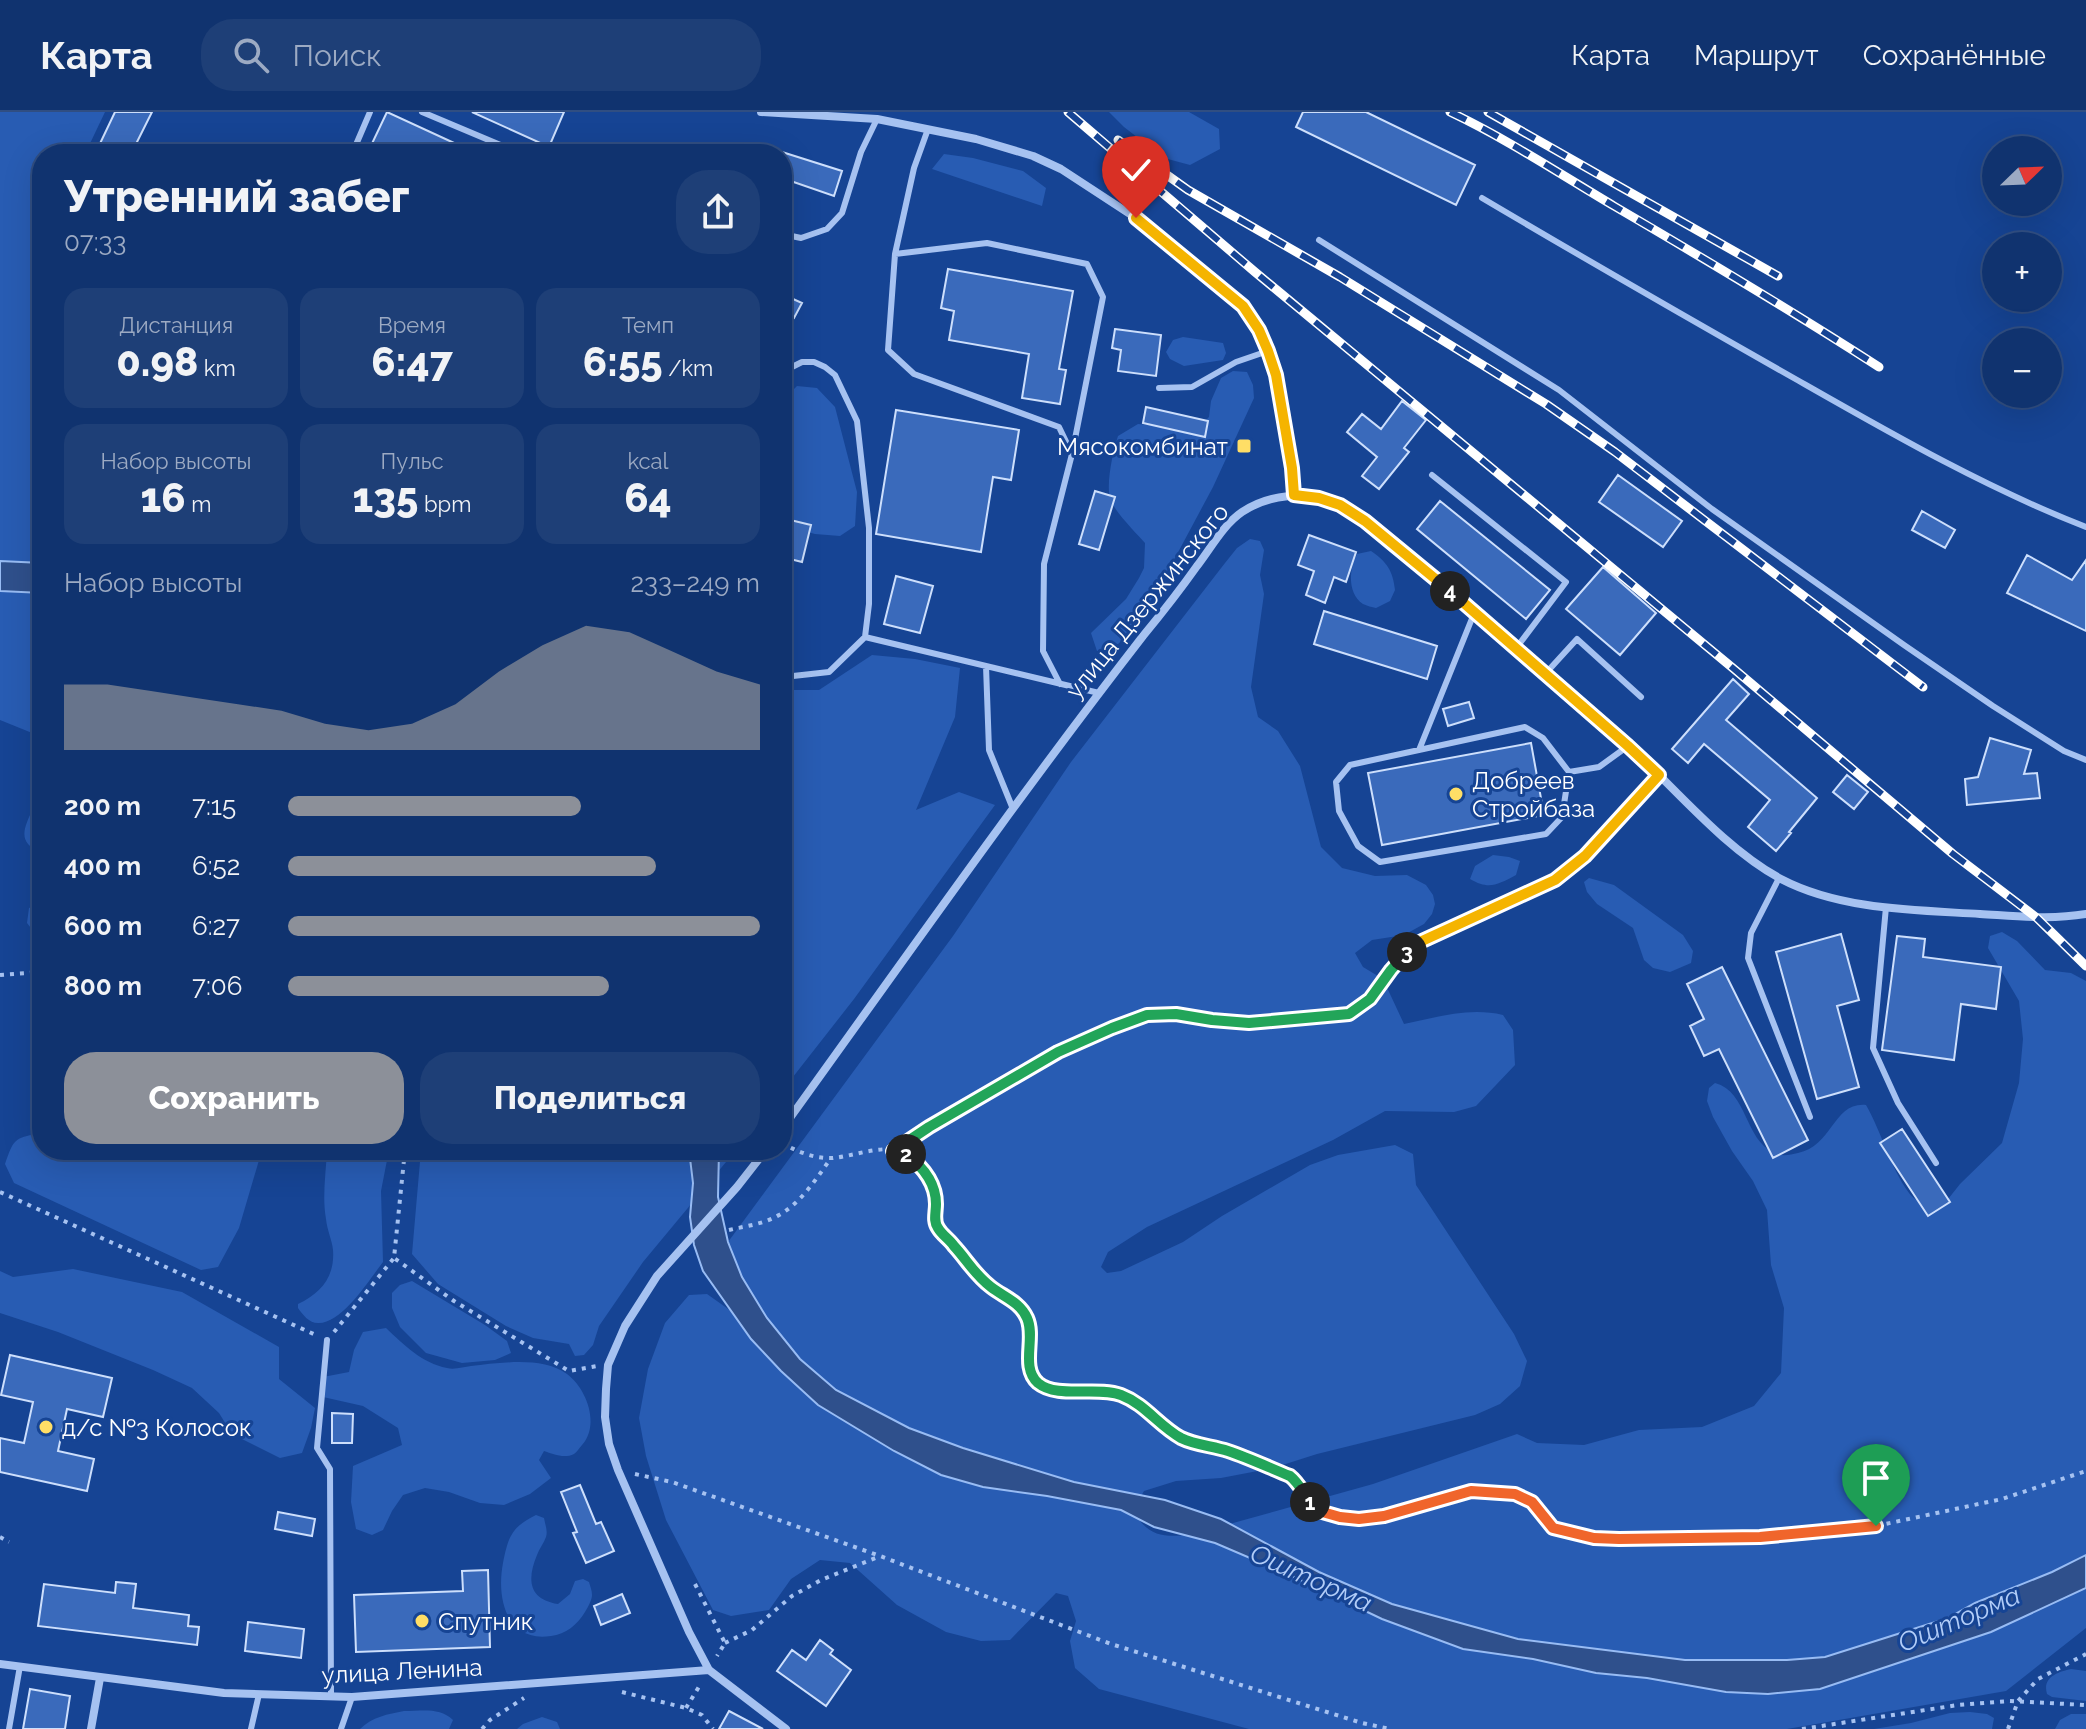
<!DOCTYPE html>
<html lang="ru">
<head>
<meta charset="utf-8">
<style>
  body { margin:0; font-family:Raleway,sans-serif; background:#1e3f77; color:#f1f3f6; height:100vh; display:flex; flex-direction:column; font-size:30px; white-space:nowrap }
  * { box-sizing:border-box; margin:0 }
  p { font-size:26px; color:#9caac3 }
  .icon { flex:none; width:44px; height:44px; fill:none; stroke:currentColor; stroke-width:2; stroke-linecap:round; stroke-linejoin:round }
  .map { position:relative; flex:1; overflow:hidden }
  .drawer { position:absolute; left:32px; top:32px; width:760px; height:1016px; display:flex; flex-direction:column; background:#10336f; border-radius:32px; box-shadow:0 8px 32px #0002,0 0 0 2px #304e82 }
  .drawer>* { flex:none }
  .needle { width:52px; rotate:67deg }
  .controls { position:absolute; left:1982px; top:24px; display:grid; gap:16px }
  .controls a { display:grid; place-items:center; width:80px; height:80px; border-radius:50%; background:#10336f; box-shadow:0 8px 32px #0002,0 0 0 2px #304e82; font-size:40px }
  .pin { position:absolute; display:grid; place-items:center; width:68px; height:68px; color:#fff; margin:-82px -34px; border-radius:50% 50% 50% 0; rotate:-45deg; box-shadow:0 0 8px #0007 }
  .pin .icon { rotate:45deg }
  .km { position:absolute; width:40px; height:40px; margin:-20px; border-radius:50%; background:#222; color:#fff; font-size:22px; line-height:40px; text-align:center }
  .round { display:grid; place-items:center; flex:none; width:84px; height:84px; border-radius:32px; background:#1e3f77 }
  .head { display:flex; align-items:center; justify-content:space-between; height:136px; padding:0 32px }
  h1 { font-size:44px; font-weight:800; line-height:60px }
  .metrics { display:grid; grid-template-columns:repeat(3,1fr); gap:12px; height:136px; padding:8px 32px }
  .metrics div { display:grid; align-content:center; border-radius:20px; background:#1e3f77; text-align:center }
  .metrics b { font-size:40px; font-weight:800 }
  .metrics small { font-size:22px; font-weight:400 }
  .metrics p { font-size:22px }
  .chart { height:224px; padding:16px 32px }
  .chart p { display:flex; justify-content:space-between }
  .chart svg { width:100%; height:144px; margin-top:8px; fill:#8c9099; opacity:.7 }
  .primary-button { display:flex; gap:16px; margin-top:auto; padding:16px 32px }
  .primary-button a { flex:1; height:92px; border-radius:32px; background:#8c9099; color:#fff; font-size:32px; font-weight:800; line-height:92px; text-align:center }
  .primary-button a+a { background:#1e3f77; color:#f1f3f6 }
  ul { padding:0 32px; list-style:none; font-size:26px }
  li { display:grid; grid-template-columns:128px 96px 1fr; align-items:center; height:60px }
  li i { height:20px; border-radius:10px; background:#8c9099 }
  header { display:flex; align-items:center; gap:48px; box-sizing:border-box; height:112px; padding:0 40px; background:#10336f; border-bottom:2px solid #304e82 }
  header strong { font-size:38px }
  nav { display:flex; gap:44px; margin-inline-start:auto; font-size:28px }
  .search { width:560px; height:72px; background:#1e3f77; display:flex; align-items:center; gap:20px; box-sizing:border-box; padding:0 28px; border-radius:32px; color:#9caac3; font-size:30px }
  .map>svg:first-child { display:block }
  .green { fill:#285cb3 }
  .water { fill:#2f508c; stroke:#98bcf4; stroke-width:2 }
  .building { fill:#3a6abb; stroke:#cddffc; stroke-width:2 }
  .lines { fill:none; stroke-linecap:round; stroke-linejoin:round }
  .path { stroke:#a6c2f1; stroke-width:4; stroke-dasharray:4 6; stroke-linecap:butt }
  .lane { stroke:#a6c2f1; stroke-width:6 }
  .street { stroke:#a6c2f1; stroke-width:8 }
  .rail-casing { stroke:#fff; stroke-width:9 }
  .rail { stroke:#164494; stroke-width:6; stroke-dasharray:18; stroke-linecap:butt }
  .split-1-casing { stroke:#fff; stroke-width:16 }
  .split-2-casing { stroke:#fff; stroke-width:16 }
  .split-3-casing { stroke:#fff; stroke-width:16 }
  .split-4-casing { stroke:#fff; stroke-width:16 }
  .split-5-casing { stroke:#fff; stroke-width:16 }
  .split-1 { stroke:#f0652b; stroke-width:10 }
  .split-2 { stroke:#22a559; stroke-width:10 }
  .split-3 { stroke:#22a559; stroke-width:10 }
  .split-4 { stroke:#f5b400; stroke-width:10 }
  .split-5 { stroke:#f5b400; stroke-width:10 }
  .poi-dot { fill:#ffde66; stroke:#164494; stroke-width:3 }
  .labels { text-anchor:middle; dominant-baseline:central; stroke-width:6; stroke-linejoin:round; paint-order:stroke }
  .poi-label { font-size:24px; fill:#fff; stroke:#164494; text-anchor:start }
  .street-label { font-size:24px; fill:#fff; stroke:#164494 }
  .water-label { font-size:26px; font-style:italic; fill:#b2cdf8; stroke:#164494 }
</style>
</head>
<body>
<header>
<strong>Карта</strong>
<div class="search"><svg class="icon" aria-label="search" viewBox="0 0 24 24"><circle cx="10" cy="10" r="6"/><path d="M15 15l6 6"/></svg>Поиск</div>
<nav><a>Карта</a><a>Маршрут</a><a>Сохранённые</a></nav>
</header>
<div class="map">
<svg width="2086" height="1617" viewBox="0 0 2086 1617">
  <rect width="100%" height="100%" fill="#164494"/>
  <path class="green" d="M0,0H105L85,42H42V625L0,608Z
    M1109,0H1189L1219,17L1220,37L1190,53L1164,46L1124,15Z
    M944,42L973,46L1023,59L1046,76L1042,94L932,57Z
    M1183,225L1223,231L1226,241L1223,248L1184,254L1170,247L1166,240L1173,228Z
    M1233,259L1247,260L1253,273L1254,286L1213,375L1160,474L1129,522L1118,532L1104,539H1097L1091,521L1126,487L1139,466L1144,456L1145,431C1137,422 1112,397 1110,386C1106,371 1113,339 1118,324L1138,312L1197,317L1209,305L1211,289L1221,266Z
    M797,274L817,276L835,295L857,380L855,414L840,424L815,422L782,413V289Z
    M1250,427L1260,429L1264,438L1260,463L1264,482L1251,575L1258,605L1278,619L1300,654L1321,735L1342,756L1375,764L1407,763L1426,773L1433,783L1435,792L1432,802L1424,812L1404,823L1372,828L1355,841L1363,855L1383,867L1404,912C1437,905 1470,895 1503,903L1513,918L1515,953L1476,994L1454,1000L1385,999L1333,1028L1147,1115L1108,1140L1101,1155L1107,1161L1121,1159L1183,1130L1222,1104L1310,1053L1338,1043L1395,1033L1413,1042L1416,1073L1514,1222L1527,1249L1520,1274L1500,1292L1475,1303L1317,1342L1273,1356L1221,1366L1176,1369L1144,1379L1133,1398C1148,1425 1162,1425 1190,1423L1373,1372L1517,1322L1537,1331L1584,1333L1639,1318L1702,1315L1754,1294L1781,1261L1784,1196L1771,1153L1767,1098L1753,1069L1732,1039L1713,1005L1707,989L1709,976L1715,971C1748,980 1744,1027 1774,1041C1782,1045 1790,1043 1798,1041C1833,1034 1833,990 1866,993C1882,1021 1890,1055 1909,1081C1914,1088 1924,1092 1930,1097L1945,1091L1960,1072L2002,1031L2019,971L2023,927L2019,889L1988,836L1990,824L2002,820L2017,829L2045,858L2071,861L2086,869V1516L2006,1579L1787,1617H1249L1099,1577L1075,1556L1070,1529L1076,1509L1068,1484L1056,1481L1010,1528L981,1529L946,1520L897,1493L850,1451L820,1448L791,1467L769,1498L731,1504L713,1498L666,1408L646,1344L639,1306L648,1257L665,1211L689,1183L707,1182L731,1199H743L742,1165L728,1130L953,824L1071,650L1225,451L1237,436Z
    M1371,439C1387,450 1393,459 1395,478L1390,489L1376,496C1372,495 1367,494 1363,492C1347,481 1349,457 1357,442Z
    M872,543L915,547L960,556L955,605L916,698L959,680L995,693L854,887L782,979V578H819Z
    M42,693V741C16,730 24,717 33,696Z
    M1493,743L1509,745L1520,749L1516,763C1497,773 1489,778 1470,767L1475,754Z
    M1589,766L1614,773L1683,823L1693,839L1691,851L1670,860L1653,856L1644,848L1633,816L1597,792L1587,780L1584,770Z
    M42,791V821L34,820L27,811L29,796Z
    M39,1021H42V1038H262L239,1116L218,1155L201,1158L14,1071L5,1052C14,1027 13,1027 39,1021Z
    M327,1038H389L381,1079L383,1150C369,1168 342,1212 318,1211C309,1211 303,1203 298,1196V1192C321,1181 335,1165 333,1138C332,1128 327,1118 326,1107C322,1085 326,1060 327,1038Z
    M421,1038H736L643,1150L599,1214L593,1233L584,1243L575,1244L569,1232L533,1226L506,1214L438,1172L412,1142Z
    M73,1157L182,1180L279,1235V1267L315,1296L311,1316L302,1341L280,1346L232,1322L219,1301L192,1276L153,1258L58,1220L0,1201V1159L13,1165Z
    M412,1169L485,1213L507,1229L511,1241L495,1248L462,1251L426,1241L400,1215L392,1196V1181L400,1173Z
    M386,1216C404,1233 422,1251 447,1256C454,1258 464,1255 471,1254C500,1251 542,1244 567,1262C587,1277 600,1313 582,1333C579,1336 577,1340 574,1342C564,1347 553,1342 544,1339L539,1348L551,1366L530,1382L504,1393L480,1391L449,1380L425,1376L403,1383L392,1399L383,1418L372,1423L356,1417L351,1390L353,1354L402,1333L398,1316L363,1294L323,1285V1265L349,1260L354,1238L363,1220Z
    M536,1403L544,1406C545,1412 548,1419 546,1425C544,1431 539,1437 537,1443C527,1467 528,1487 558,1492L570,1482L575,1469L583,1467L589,1470C590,1474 592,1478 592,1483C592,1488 588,1495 585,1500C577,1513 566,1522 551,1524C507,1531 496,1487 503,1451C508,1426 511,1415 536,1403Z
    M2071,1557L2086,1559V1589L2052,1585L2047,1582C2042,1565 2058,1560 2071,1557Z
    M404,1599C422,1599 440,1595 453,1608L449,1617H360C372,1605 388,1602 404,1599Z
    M1970,1600L1987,1602L1994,1606L1992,1617H1874L1911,1611L1950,1601Z
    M2071,1602H2086V1617H2055L2060,1608Z
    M542,1605L557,1610L560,1617H517L523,1612Z"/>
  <path class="water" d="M0,449L42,451V481L0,479Z
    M689,1038H719L718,1085L728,1130L742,1165L767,1206L800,1247L836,1278L909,1316L963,1336L1074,1370L1165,1388L1221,1407L1319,1460L1392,1492L1518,1527L1685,1548H1787L1825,1545L1948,1506L1975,1491L2052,1460L2086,1443V1476L1991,1520L1820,1577L1768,1582L1726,1580L1647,1566L1596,1561L1533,1547L1463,1537L1382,1507L1292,1464L1215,1431L1154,1415L1121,1398L1047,1384L983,1375L941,1363L894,1339L818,1293L781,1259L751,1227L703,1159L694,1133L690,1105L693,1071Z"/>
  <path class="building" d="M115,0H152L131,42H95Z
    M387,0L478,42H367Z
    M472,0H564L549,35Z
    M1303,0H1366L1475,53L1456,93L1296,15Z
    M782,40L842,59L834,84L782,66Z
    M948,157L1073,179L1059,257L1066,258L1060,292L1022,286L1029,242L949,228L954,199L941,196Z
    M782,182L802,191L794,206L782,201Z
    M1115,217L1161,223L1156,264L1118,259L1121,238L1112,236Z
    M1402,289L1426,308L1404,336L1409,340L1379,377L1362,364L1377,345L1347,320L1362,302L1381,317Z
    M1146,295L1208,309L1205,325L1143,311Z
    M896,298L1019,318L1011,368L993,365L981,440L876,422Z
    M1618,363L1682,409L1663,435L1599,390Z
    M1095,379L1115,385L1099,438L1079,432Z
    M1440,389L1550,478L1526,507L1417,417Z
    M1922,399L1955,418L1945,436L1912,418Z
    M782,406L811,413L802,450L782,445Z
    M1309,423L1356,440L1346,470L1334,465L1325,491L1306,483L1314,459L1298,453Z
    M2027,443L2072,468L2086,448V519L2007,481Z
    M1603,455L1656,501L1620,543L1566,497Z
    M896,464L933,474L920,521L884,512Z
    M1324,499L1437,534L1427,567L1314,532Z
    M1733,567L1749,582L1726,608L1817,686L1789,720L1791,721L1776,739L1748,715L1770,688L1704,632L1688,651L1672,637Z
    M1469,590L1474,606L1448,614L1443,597Z
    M1990,626L2031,638L2024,662L2037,661L2040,686L1967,693L1965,667L1978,665Z
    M1531,631L1544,703L1382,733L1368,661Z
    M1847,663L1868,680L1854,697L1833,680Z
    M1841,822L1859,888L1837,894L1859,975L1817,987L1776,840Z
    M1897,824L1925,827L1923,845L2001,855L1996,897L1961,892L1954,948L1882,938Z
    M1722,855L1808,1028L1773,1046L1719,937L1704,944L1690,914L1704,907L1687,872Z
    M1902,1017L1950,1090L1928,1104L1880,1031Z
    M10,1243L112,1266L103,1305L67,1297L58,1339L94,1347L87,1379L0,1360V1326L24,1331L33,1290L1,1283Z
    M332,1301L353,1302L352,1331H332Z
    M580,1373L596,1412L601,1410L614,1439L586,1451L573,1421L577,1420L561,1380Z
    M278,1400L315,1407L312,1424L275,1417Z
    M488,1458L490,1535L356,1540L354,1483L463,1479L462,1459Z
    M116,1470L136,1472L133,1496L189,1503L188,1514L199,1515L197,1533L38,1514L44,1472L115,1481Z
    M622,1482L630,1501L601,1513L594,1494Z
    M248,1510L304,1517L301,1546L245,1539Z
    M820,1528L833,1538L830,1542L851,1558L826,1594L777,1559L792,1538L806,1548Z
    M30,1577L70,1584L65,1617H23Z
    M729,1599L763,1617H719Z"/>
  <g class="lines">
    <path class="path" d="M0,863L42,860
      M782,1031C798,1040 815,1047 833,1046C855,1044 884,1031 905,1041C919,1048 934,1070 936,1085C936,1094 933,1107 937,1115C941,1122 948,1127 953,1133C959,1138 962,1146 967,1152C973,1160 982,1167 989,1173C1002,1184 1017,1189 1026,1204C1037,1223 1021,1251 1035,1269C1049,1286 1097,1276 1117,1282C1144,1289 1158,1315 1182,1326C1196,1333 1214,1334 1228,1340C1249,1347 1270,1356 1290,1364L1297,1369L1302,1381L1319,1399L1340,1405L1359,1407L1384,1404L1471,1379L1493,1380L1515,1382L1527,1386L1532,1390L1553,1416L1594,1426L1619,1427L1760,1425L1876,1414L2002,1387L2086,1359
      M405,1038L394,1146L454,1189L569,1259L597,1254
      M893,1039L929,1015L1058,940L1112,916L1147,903L1176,902L1212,908L1249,911L1349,902L1370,887L1404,842L1422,829L1457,814
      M0,1080L318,1224
      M729,1118C746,1114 764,1112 779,1103C802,1090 816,1067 831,1046
      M334,1220L394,1146
      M635,1362L672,1370L880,1444L1111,1532L1362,1611L1390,1617
      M0,1425L9,1430
      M695,1472L725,1531L717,1544
      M725,1531L752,1518L792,1484L821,1468L878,1445
      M622,1580L686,1596L702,1603L713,1617
      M686,1596L700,1573
      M482,1617L490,1608L524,1586
      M1802,1617L1958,1593L2009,1589L2086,1593
      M2008,1617L2018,1589L2038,1567L2086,1542"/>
    <path class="lane" d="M422,0L522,42
      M928,17L914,56L895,142L888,238L914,262L1059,315L1072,342L1044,452L1043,539L1060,572
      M352,42L370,0
      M1482,86C1587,148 1693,209 1799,269C1892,322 1986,376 2086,415
      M782,122L801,126L827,117L842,101L861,40L877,7
      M1319,128L1559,278L1712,397L1904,533L1993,594L2064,639L2086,648
      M895,142L987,131L1087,152L1103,185L1072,342
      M782,260L802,250H814L825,255L835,263L857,309L869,416V492L865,525L829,560L793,564L782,563
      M1159,276L1192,275L1236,250L1268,239
      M1432,363L1566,470L1517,535
      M865,525L1099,581
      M986,554L989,638L1013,697
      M1546,561L1577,527L1641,585
      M1419,638L1475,499
      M1569,660L1562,705L1546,722L1380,750L1358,734L1339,699L1336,670L1350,653L1525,615L1543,626L1569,660L1599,655L1628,634
      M1779,766L1751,821L1748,846L1810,1005
      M1886,795L1873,936L1898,991L1936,1051
      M1465,810L1555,768L1585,744L1659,663
      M327,1228L317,1336L330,1357L331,1584
      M9,1617L20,1554
      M251,1617L259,1582
      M341,1617L352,1585"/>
    <path class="street" d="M761,0L877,7L976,27L1033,44L1061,57L1136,106L1243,194L1259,218L1276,263L1292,356L1294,383
      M782,1017C901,852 1018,685 1143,524C1162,501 1180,478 1197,454C1211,436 1223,413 1242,400C1269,382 1305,379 1335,391C1365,403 1401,439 1427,460C1495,516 1563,574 1628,633C1676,677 1724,736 1781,767C1840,798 1915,798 1980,802C2015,804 2051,808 2086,802
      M0,1552L224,1581L352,1585L709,1558L786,1617
      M709,1558L689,1520L618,1358L609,1332L605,1305L606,1277L608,1253L625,1214L657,1164L737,1075L766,1038
      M91,1617L100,1566"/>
    <defs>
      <path id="rail" d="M1068,0L1255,160L1734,557L1953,742L2037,806L2086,854
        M1450,0C1507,27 1560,62 1614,94C1703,146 1792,199 1879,255
        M1488,0L1778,164
        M1118,28L1188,78L1340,165L1546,292L1615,340L1923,575"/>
    </defs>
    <use href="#rail" class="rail-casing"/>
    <use href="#rail" class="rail"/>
  </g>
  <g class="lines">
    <defs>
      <path id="split-1" d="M1310,1390L1319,1399L1340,1405L1359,1407L1384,1404L1471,1379L1515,1382L1532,1390L1553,1416L1594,1426L1619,1427L1760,1425L1876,1414"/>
      <path id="split-2" d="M906,1042C922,1054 936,1071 936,1092C936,1101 933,1109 938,1116C942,1123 949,1127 954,1134C967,1148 974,1162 991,1175C1004,1185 1020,1190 1027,1206C1036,1226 1020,1255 1038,1271C1057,1287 1097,1274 1121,1283C1145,1292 1159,1314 1181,1326C1195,1333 1213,1334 1228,1339C1249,1346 1270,1356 1290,1364C1299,1371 1303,1381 1310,1390"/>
      <path id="split-3" d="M906,1042L893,1039L929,1015L1058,940L1112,916L1147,903L1176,902L1212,908L1249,911L1349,902L1370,887L1391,858L1407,840"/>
      <path id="split-4" d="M1407,840L1422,829L1555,768L1585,744L1659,663L1628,634L1450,479"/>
      <path id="split-5" d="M1136,106L1243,194L1259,218L1268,239L1276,263L1292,356L1294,383L1319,386L1340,393L1365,409L1450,479"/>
    </defs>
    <use href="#split-1" class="split-1-casing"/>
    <use href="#split-2" class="split-2-casing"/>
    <use href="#split-3" class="split-3-casing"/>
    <use href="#split-4" class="split-4-casing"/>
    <use href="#split-5" class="split-5-casing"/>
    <use href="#split-1" class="split-1"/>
    <use href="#split-2" class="split-2"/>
    <use href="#split-3" class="split-3"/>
    <use href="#split-4" class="split-4"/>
    <use href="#split-5" class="split-5"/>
  </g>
  <g class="poi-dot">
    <rect x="1236" y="326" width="16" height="16" rx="4"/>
    <circle cx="1456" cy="682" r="8"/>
    <circle cx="46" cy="1315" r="8"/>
    <circle cx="422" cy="1509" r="8"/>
  </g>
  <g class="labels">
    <g class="poi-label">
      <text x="1228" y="334" text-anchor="end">Мясокомбинат</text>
      <text x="1472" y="668">Добреев<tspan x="1472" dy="28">Стройбаза</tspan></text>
      <text x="62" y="1315">д/с №3 Колосок</text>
      <text x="438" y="1509">Спутник</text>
    </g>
    <g class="street-label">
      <text transform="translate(1147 489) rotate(-51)">улица Дзержинского</text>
      <text transform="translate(402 1559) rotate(-3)">улица Ленина</text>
    </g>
    <g class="water-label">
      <text transform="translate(1311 1466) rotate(24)">Ошторма</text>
      <text transform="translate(1959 1507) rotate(-23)">Ошторма</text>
    </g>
  </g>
</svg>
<div class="controls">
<a><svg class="needle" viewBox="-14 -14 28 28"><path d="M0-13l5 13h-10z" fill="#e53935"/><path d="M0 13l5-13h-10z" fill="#9caac3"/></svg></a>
<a>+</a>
<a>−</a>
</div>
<div class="pin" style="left:1876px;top:1414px;background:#1e9e55"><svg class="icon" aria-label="arrive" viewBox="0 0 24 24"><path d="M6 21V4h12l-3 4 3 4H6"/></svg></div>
<div class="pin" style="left:1136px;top:106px;background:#d93025"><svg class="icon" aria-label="check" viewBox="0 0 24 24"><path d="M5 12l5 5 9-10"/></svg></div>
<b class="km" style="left:1310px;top:1390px">1</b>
<b class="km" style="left:906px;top:1042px">2</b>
<b class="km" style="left:1407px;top:840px">3</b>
<b class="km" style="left:1450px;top:479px">4</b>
<section class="drawer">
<div class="head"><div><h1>Утренний забег</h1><p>07:33</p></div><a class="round"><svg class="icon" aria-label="share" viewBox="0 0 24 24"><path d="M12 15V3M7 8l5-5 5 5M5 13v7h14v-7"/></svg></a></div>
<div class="metrics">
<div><p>Дистанция</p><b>0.98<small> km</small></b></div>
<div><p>Время</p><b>6:47</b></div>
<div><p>Темп</p><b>6:55<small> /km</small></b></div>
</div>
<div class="metrics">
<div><p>Набор высоты</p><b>16<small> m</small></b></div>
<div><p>Пульс</p><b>135<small> bpm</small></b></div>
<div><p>kcal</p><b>64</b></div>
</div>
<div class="chart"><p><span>Набор высоты</span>233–249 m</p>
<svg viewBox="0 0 160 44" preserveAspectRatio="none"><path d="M0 44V24L10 24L20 26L30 28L40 30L50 32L60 36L70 38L80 36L90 30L100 20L110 12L120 6L130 8L140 14L150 20L160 24V44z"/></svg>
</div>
<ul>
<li><b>200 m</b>7:15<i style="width:62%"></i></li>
<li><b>400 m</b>6:52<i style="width:78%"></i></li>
<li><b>600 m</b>6:27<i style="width:100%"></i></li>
<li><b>800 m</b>7:06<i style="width:68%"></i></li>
</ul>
<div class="primary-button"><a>Сохранить</a><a>Поделиться</a></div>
</section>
</div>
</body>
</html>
